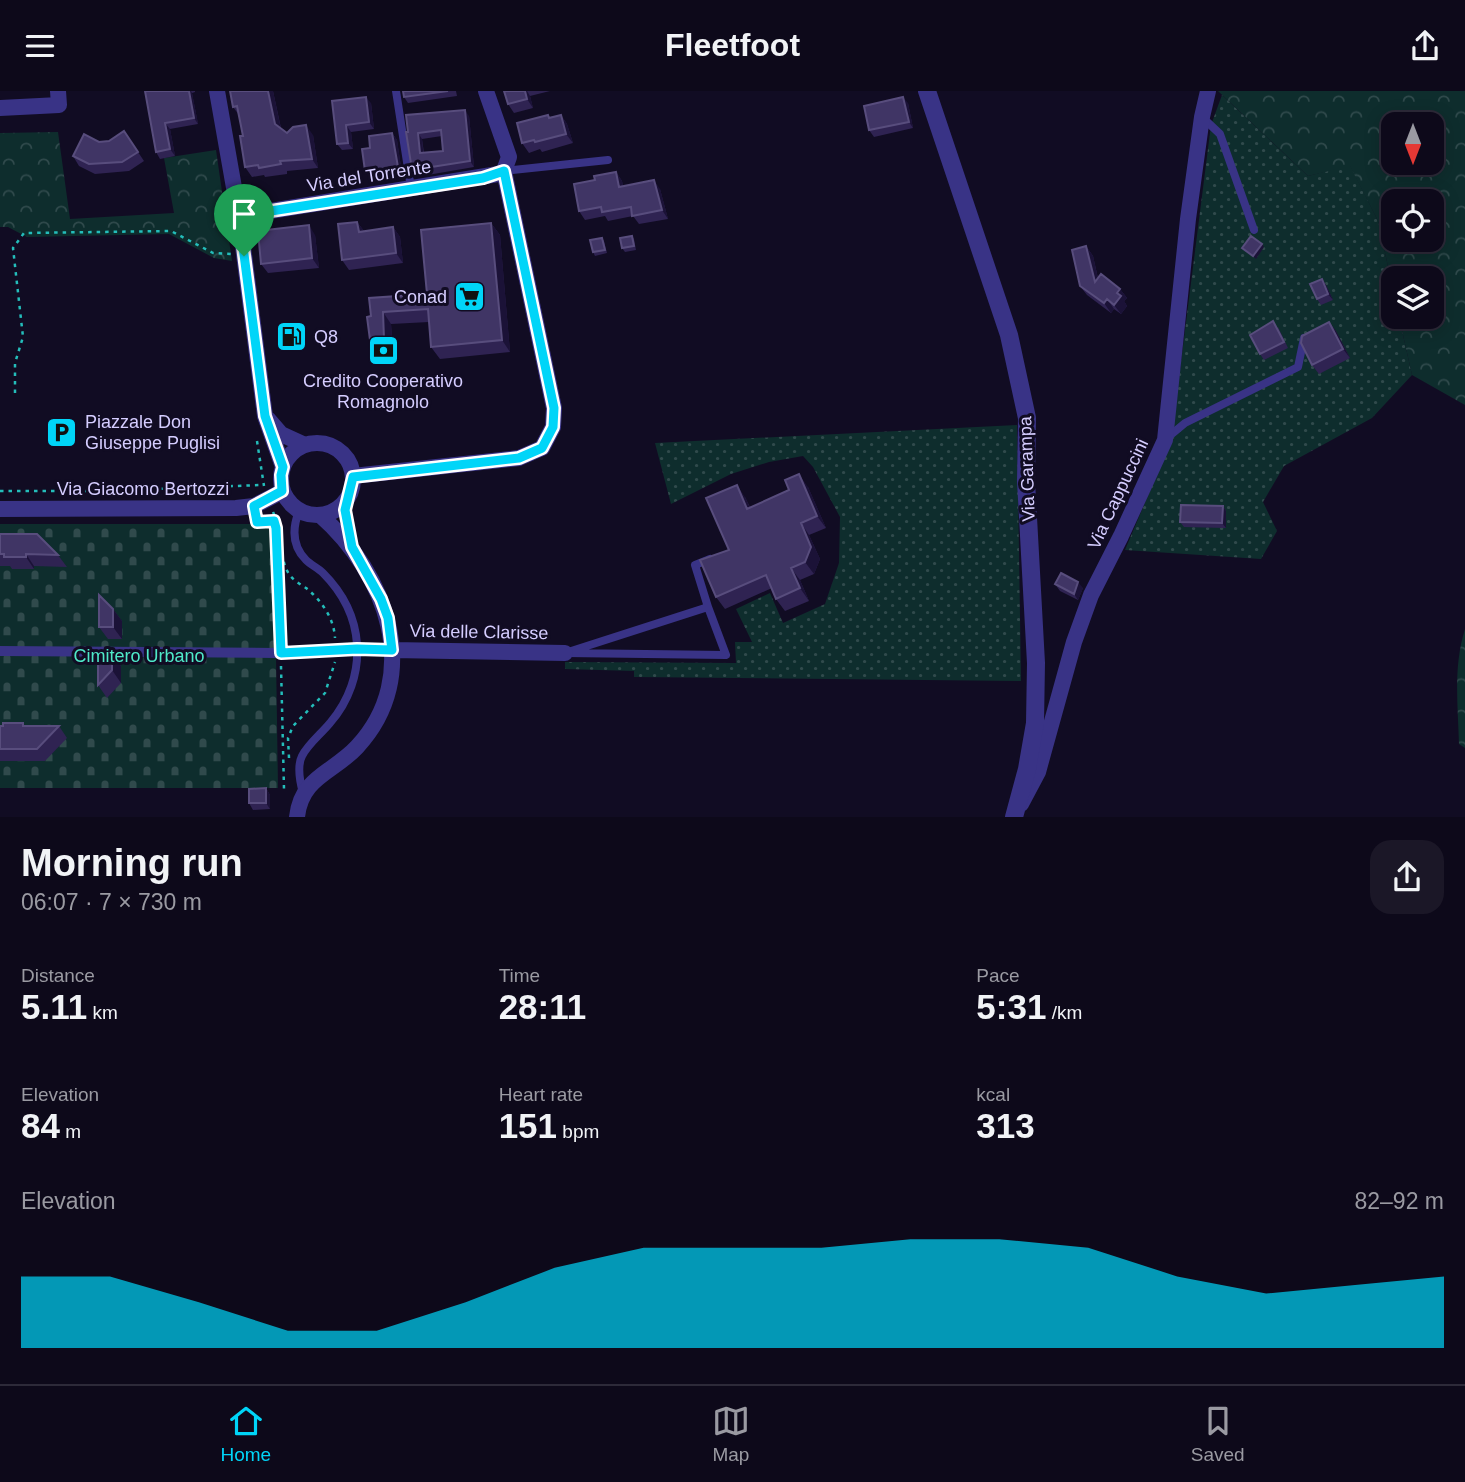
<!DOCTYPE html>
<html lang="en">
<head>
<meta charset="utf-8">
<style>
  body { margin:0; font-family:Arial,sans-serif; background:#1b1727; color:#f1f3f6; height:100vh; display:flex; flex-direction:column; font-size:26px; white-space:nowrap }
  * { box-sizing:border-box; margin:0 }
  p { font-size:23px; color:#9a9aa2 }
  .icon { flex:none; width:38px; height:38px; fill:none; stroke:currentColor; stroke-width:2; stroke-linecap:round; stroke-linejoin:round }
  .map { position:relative; height:726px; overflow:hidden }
  .drawer { display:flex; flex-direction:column; background:#0d091a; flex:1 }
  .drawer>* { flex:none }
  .needle { width:46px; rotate:180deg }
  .controls { position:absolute; left:1381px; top:21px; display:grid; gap:14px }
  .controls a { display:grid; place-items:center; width:63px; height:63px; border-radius:14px; background:#0d091a; box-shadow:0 4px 18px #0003,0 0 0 2px #2d2a39; font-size:35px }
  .pin { position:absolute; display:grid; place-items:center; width:60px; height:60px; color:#fff; margin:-72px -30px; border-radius:50% 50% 50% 0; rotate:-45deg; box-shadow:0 0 7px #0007 }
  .pin .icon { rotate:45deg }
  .round { display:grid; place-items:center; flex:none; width:74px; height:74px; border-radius:21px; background:#1b1727 }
  .headline { display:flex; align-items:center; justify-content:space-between; height:119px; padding:0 21px }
  h1 { font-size:38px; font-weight:700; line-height:52px }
  .figures { display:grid; grid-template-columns:repeat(3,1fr); gap:10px; height:119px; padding:7px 21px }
  .figures div { display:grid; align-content:center }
  .figures b { font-size:35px; font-weight:700 }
  .figures small { font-size:19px; font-weight:400 }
  .figures p { font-size:19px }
  .chart { height:196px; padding:14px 21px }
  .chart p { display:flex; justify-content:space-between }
  .chart svg { width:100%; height:126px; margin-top:7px; fill:#00d5f8; opacity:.7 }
  header { display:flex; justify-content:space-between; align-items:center; height:91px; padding:0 21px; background:#0d091a; font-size:32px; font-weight:700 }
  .tab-bar { display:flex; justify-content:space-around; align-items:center; height:98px; border-top:2px solid #2d2a39; background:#0d091a; font-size:19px; color:#9a9aa2 }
  .tab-bar a { display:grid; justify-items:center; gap:4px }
  .tab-bar .on { color:#00d5f8 }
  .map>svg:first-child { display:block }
  .grass { fill:url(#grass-dots) }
  .forest { fill:url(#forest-crowns); fill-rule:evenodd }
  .cemetery { fill:url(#cemetery-stones) }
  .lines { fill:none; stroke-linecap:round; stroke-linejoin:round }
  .path { stroke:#24bdba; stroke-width:2.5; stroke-dasharray:3.5 5; stroke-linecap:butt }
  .service { stroke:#393386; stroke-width:8 }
  .pedestrian { stroke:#393386; stroke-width:10 }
  .minor { stroke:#393386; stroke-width:16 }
  .tertiary { stroke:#393386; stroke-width:18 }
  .wall { fill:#2f2352; fill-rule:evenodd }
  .shaded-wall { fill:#1b1237 }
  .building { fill:#403565; stroke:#584d7d; stroke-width:2; fill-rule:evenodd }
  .route-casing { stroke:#fff; stroke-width:14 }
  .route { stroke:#00d5f8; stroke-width:9 }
  .labels { text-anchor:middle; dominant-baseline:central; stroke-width:6; stroke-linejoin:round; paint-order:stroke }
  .street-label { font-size:18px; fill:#d5cdff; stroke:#110c23 }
  .poi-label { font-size:18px; fill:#d5cdff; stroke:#110c23; text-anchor:start }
  .park-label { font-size:18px; fill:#4fe9c9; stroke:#110c23 }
</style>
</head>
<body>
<header><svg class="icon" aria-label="menu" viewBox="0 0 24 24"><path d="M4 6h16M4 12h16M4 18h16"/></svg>Fleetfoot<svg class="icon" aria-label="share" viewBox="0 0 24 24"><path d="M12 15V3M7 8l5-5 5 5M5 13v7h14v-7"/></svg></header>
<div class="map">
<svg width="1465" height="726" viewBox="0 0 1465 726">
  <defs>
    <pattern id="grass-dots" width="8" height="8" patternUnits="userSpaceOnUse" patternTransform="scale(1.75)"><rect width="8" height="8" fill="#0e2d2d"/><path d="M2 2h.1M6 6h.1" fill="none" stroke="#304a4c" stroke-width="1.8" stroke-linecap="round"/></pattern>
    <pattern id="forest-crowns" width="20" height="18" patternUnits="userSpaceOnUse" patternTransform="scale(1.75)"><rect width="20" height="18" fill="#0e2d2d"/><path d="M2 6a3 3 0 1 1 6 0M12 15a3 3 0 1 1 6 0" fill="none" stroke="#304a4c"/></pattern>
    <pattern id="cemetery-stones" width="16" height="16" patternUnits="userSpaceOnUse" patternTransform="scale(1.75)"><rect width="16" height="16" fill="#0e2d2d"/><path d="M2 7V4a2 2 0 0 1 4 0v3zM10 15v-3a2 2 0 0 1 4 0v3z" fill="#304a4c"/></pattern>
  </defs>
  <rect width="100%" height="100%" fill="#110c23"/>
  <path class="grass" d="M1222,4L1308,85L1350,74L1378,130L1393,198V226H1399L1412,284L1372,327L1284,375L1263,411L1277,440L1261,468L1125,459L1171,350L1211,34Z
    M1017,334L1021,590L634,586V580L565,578V571L736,572L735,551H752L736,518L770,502L783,532L825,513L839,472L840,426L813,376L803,365L769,371L731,383L671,413L655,352Z"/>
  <path class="forest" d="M1218,0H1465V314L1412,284L1399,226H1432V187H1393V198L1378,130L1350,75L1308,85ZM1432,33V72H1393V33ZM1432,110V149H1393V110Z
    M58,41L70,128L174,122L164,67L216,59L232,170L214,167L169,143L27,146L8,136H0V42Z
    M1465,538V657L1459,653C1458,614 1453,576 1465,538Z"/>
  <path class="cemetery" d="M0,433H274L278,697H0Z"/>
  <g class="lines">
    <path class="path" d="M15,302V272L23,246L13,157L24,142L171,140L213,162L231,163
      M257,350L264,395
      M0,400H106L261,394
      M273,421C282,440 279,468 289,483C293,489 300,493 306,497C321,509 334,527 335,547
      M257,429V431L274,430L277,437L280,551
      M281,575L284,698
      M289,667L288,647L293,635L325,602L335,571"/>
    <path class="service" d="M396,0L411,97
      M1203,27L1220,43L1254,139
      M504,80L608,69
      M1167,347L1185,332L1298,276L1304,247
      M299,420C292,438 292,455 306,469C311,474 318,477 323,482C343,502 355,525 357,553C359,582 349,610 330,632C321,643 308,653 302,665C297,675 300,691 303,702
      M708,516L726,564L565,562Z
      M708,516L695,474L710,468"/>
    <path class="pedestrian" d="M0,560L276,562L357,558L392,559"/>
    <path class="minor" d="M217,0L239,125L265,325L283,376
      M0,17L59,14L58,0
      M239,125L498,83L504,80L509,66L486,0
      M268,328L281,343L305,354
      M281 388a36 36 0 1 1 72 0a36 36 0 1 1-72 0Z
      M353,385L519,367L542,357L553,336L554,317L504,80
      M0,418L236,417L254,415L283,400
      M392,559L565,562
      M1021,713L1038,681L1074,551L1091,504L1121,445L1165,349L1188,128L1202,26L1208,0
      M297,726C301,686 333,682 357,656C424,584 386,482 320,424"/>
    <path class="tertiary" d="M927,0L1009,244L1027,327L1026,390L1036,572L1035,632L1027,678L1014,726"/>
  </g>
  <path class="wall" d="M145,0H195V1L192,2L198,33L170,38L175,65L160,68L156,61Z
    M273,0L281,37L287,42L313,44L318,77L287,80V83L265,86L264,84L252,86L245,76L243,45L239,24L233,16Z
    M403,0H456L457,5L408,12L404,6Z
    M504,0H550L530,5L533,17L514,22L508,13Z
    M332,10L371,12L374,38L351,41L353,58L342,59L337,53Z
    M908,12L913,37L874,46L869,39Z
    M561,24L567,33L573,52L542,61L540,58L529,62L522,52L550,26Z
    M469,25L474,76L416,86L412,79L408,41ZM442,45L443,60L424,62L422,48Z
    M124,40L144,70L129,80L95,83L79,75L73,65L99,51L109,50Z
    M392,42L397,49L402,83L370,86L365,80L370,57Z
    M616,81L622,90L623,95L660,98L668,128L639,133L633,125L608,130L605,125L585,129L579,120L595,89Z
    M357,131L364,140L393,136L400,146L403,172L349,179L342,169Z
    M491,132L500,144L510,261L440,268L431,256L429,231L391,233L393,260L378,261L370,249L371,225L427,203Z
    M315,144L319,177L268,182L261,173Z
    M632,145L634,148L636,159L625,161L622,157Z
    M602,147L604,150L607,162L595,165L593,161Z
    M1086,155L1093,165L1098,187L1120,198L1127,207L1124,210L1127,215L1121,223L1114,218L1111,222L1087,204L1080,195Z
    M1322,188L1326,194L1333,209L1321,214L1317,208Z
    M1329,231L1336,240L1350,267L1319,283L1312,274Z
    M1278,236L1288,257L1264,269L1260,263Z
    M808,396L826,437L809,444L820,468L814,483L800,489L809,510L785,520L776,508L772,497L725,518L716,506L745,406L750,416Z
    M1223,415L1226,420V437L1184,436L1180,431Z
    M0,443L58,464L67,476L34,475V478H12L10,475H0Z
    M1055,493L1083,497L1078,509L1060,500Z
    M113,518L122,530V548H108L99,536Z
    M112,563L121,575V592L107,607L98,594Z
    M23,632L25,635H59L67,647L45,670H0V635Z
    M266,697L270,704V718L253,719L249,712Z"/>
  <path class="shaded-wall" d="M189,0H191L192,2L198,33L194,27Z
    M268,0H273L282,43L275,33Z
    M525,0H527L530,5L533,17L527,8Z
    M366,6L371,12L374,38L369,31Z
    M903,6L908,12L913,37L909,31Z
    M465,19L469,25L474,76L470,70Z
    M561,24L567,33L573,52L566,43Z
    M165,32L170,38L175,65L170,58Z
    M306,34L313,44L318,77L312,68Z
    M346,34L351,41L353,58L348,52Z
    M392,42L397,49L402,83L398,76Z
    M418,42L422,48L424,69L420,62Z
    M616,81L622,90L625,104L619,96Z
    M654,89L660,98L668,128L662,119Z
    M357,131L364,140L359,141Z
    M491,132L500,144L510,261L502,249Z
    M309,134L315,144L319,177L312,167Z
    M393,136L400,146L403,172L396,162Z
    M1262,153L1264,156L1256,168L1253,165Z
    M1086,155L1093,165L1101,201L1095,191Z
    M1322,188L1326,194L1333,209L1328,203Z
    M1120,198L1127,207L1124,210L1127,215L1121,223L1114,214L1117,202Z
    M1107,208L1114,218L1111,222L1104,212Z
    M383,221L391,233L393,260L384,248Z
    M1329,231L1336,240L1350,267L1343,258Z
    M799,383L808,396L826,437L817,425Z
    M737,394L745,406L756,430L747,418Z
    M1223,415L1226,420V437L1222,432Z
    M801,432L809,444L820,468L814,483L805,471Z
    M26,463L34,475V478L26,466Z
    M791,477L800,489L809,510L800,497Z
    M1078,491L1083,497L1078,509L1074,503Z
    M113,518L122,530V548L113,536Z
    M112,563L121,575V592L112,579Z
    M266,697L270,704V718L266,712Z"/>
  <path class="building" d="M145,0H189L194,27L165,32L170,58L156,61Z
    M230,0H268L275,33L287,42L293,36L306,34L312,68L280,70L281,73L259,77L258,74L245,76L240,45H243L237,15L233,16Z
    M403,0H448L404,6Z
    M504,0H525L527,8L508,13Z
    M366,6L369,31L346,34L348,52L337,53L332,10Z
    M903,6L909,31L869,39L864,15Z
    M465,19L470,70L412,79L406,41H408L406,24ZM441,39L443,60L420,62L418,42Z
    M548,24L549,27L561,24L566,43L535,51L534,49L522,52L517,32Z
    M124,40L138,61L122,71L89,73L73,65L84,43L99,51L109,50Z
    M392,42L398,76L365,80L362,58L370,57L369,45Z
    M616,81L619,96L654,89L662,119L632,125L631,116L602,121L601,116L579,120L574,93L595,89L594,85Z
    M357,131L359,141L393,136L396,162L342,169L338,133Z
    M491,132L502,249L431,256L428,218L383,221L384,248L370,249L367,226L371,225L369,207L427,203L421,139Z
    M309,134L312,167L261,173L258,140Z
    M632,145L634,155L622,157L620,147Z
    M1251,145L1262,153L1253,165L1242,157Z
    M602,147L605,159L593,161L590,149Z
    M1086,155L1095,191L1101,183L1120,198L1117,202L1121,205L1114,214L1107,208L1104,212L1080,195L1072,159Z
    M1322,188L1328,203L1317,208L1310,193Z
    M1273,230L1284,251L1260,263L1250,244Z
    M1329,231L1343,258L1312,274L1301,252L1302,245Z
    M799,383L817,425L801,432L811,456L805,471L791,477L800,497L776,508L766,484L716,506L700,469L729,459L706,407L737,394L747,418L789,399L785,389Z
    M1181,414L1223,415L1222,432L1180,431Z
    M0,443H37L58,464L26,463V466H4V463H0Z
    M1061,482L1078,491L1074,503L1055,493Z
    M99,504L113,518V536H99Z
    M98,563H112V579L98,594Z
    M3,632H23V635H59L37,658H0V635H3Z
    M266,697V712H249V698Z"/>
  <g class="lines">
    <defs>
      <path id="route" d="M504,80L554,317L553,336L542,357L519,367L353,386L345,419L352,456L381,508L388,527L392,559L357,558L281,562L276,437L274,430L257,431L254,415L282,400L281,384L283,376L265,325L239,125L483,87Z"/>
    </defs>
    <use href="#route" class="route-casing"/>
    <use href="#route" class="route"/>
  </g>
  <defs>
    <symbol id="supermarket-square" viewBox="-11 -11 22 22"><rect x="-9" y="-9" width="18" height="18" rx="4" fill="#00d5f8" stroke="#110c23"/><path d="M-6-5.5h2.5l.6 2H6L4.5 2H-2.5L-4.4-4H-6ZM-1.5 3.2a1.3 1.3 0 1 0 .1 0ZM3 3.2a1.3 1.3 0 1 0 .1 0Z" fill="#111"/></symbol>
    <symbol id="fuel-square" viewBox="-11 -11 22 22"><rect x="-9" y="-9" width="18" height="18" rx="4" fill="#00d5f8" stroke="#110c23"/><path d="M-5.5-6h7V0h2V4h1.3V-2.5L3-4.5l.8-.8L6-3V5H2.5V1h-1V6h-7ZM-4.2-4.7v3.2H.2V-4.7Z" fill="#111"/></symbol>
    <symbol id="bank-square" viewBox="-11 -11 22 22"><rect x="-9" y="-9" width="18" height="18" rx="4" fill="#00d5f8" stroke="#110c23"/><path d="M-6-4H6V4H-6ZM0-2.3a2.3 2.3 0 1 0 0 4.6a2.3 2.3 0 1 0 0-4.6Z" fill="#111"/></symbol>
    <symbol id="parking-square" viewBox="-11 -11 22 22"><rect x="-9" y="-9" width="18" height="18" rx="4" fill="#00d5f8" stroke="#110c23"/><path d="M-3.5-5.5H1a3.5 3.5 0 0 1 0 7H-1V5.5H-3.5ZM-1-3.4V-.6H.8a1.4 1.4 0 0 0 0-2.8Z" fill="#111"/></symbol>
  </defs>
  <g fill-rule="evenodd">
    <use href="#supermarket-square" x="452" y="188" width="35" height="35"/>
    <use href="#fuel-square" x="274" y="228" width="35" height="35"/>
    <use href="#bank-square" x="366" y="242" width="35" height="35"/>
    <use href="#parking-square" x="44" y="324" width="35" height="35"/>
  </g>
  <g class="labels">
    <g class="street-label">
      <text transform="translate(369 85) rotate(-9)">Via del Torrente</text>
      <text transform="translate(1027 378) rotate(-92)">Via Garampa</text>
      <text x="143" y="398">Via Giacomo Bertozzi</text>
      <text transform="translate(1118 403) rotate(-65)">Via Cappuccini</text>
      <text transform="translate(479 541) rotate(1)">Via delle Clarisse</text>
    </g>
    <g class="poi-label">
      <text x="447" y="206" text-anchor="end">Conad</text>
      <text x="314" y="246">Q8</text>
      <text x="383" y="290" text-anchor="middle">Credito Cooperativo<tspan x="383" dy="21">Romagnolo</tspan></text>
      <text x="85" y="331">Piazzale Don<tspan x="85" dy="21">Giuseppe Puglisi</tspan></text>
    </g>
    <g class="park-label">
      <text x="139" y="565">Cimitero Urbano</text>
    </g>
  </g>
</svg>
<div class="controls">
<a><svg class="needle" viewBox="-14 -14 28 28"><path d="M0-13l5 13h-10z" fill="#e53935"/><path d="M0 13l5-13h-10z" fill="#9a9aa2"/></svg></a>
<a><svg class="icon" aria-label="locate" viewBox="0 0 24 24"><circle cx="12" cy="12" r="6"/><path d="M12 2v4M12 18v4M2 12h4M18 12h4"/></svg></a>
<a><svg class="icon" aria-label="layers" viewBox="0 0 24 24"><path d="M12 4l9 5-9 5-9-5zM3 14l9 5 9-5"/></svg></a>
</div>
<div class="pin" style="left:244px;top:165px;background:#1e9e55"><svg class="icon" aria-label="arrive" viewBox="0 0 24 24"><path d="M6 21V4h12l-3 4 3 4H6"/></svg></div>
</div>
<section class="drawer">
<div class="headline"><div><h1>Morning run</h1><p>06:07 · 7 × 730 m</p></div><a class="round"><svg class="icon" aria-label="share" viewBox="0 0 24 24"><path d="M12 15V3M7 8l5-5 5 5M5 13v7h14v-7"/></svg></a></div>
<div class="figures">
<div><p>Distance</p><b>5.11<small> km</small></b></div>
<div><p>Time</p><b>28:11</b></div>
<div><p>Pace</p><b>5:31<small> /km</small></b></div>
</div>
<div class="figures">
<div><p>Elevation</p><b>84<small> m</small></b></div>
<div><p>Heart rate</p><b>151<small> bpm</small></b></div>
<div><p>kcal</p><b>313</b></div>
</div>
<div class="chart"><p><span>Elevation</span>82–92 m</p>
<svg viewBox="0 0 160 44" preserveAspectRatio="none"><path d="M0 44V19L10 19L20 28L30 38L40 38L50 28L60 16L70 9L80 9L90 9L100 6L110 6L120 9L130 19L140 25L150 22L160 19V44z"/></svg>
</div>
</section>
<nav class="tab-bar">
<a class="on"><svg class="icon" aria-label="home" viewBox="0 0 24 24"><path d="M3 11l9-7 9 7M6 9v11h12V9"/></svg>Home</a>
<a><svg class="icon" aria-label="map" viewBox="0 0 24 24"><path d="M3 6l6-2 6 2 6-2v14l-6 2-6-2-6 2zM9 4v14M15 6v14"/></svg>Map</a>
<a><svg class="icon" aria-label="saved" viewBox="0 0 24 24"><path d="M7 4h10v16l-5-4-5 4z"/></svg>Saved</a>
</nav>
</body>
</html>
